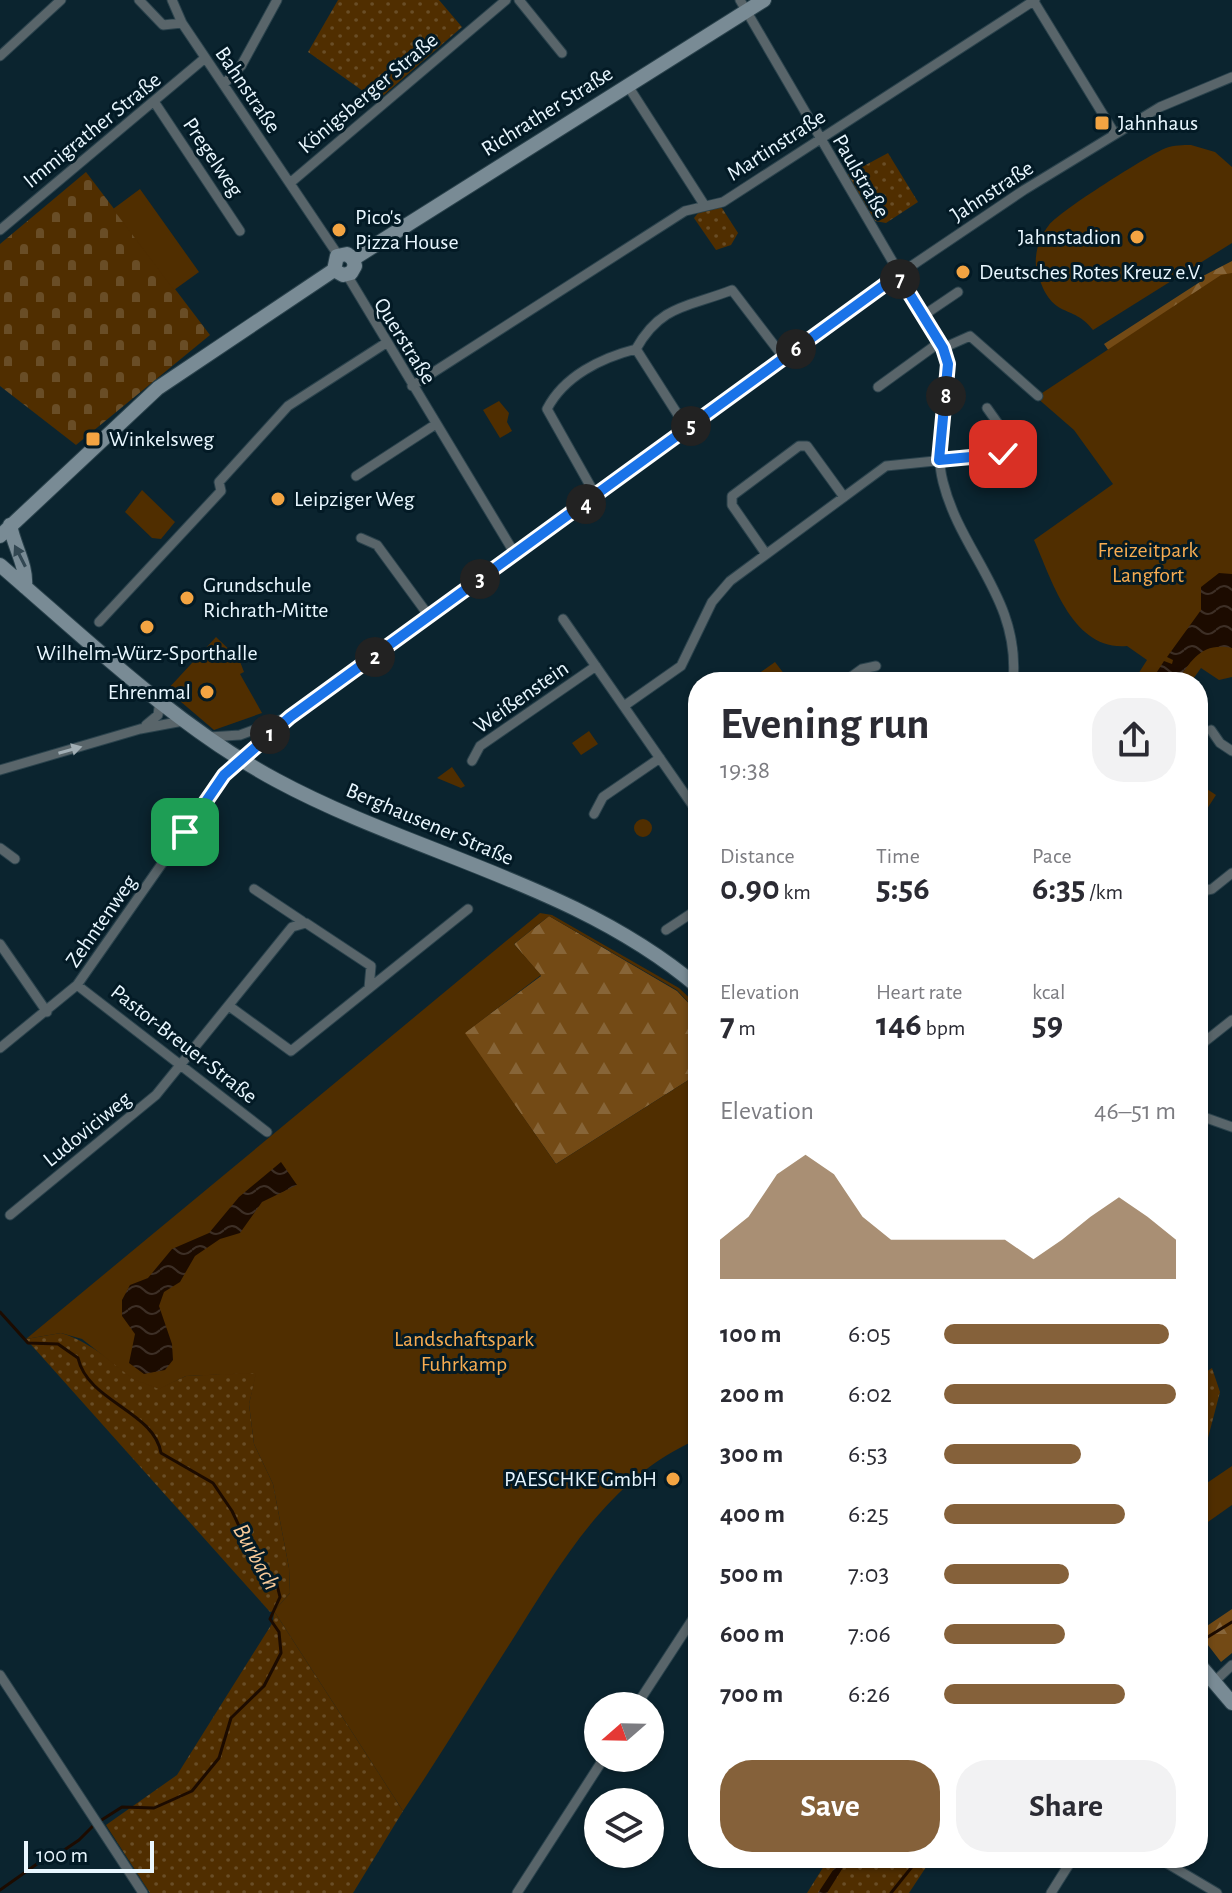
<!DOCTYPE html>
<html lang="en">
<head>
<meta charset="utf-8">
<style>
  body { margin:0; font-family:"Alegreya Sans",sans-serif; background:#f2f2f3; color:#2b2b33; height:100vh; display:flex; flex-direction:column; font-size:30px; white-space:nowrap }
  * { box-sizing:border-box; margin:0 }
  p { font-size:26px; color:#7c7c81 }
  .icon { flex:none; width:44px; height:44px; fill:none; stroke:currentColor; stroke-width:2; stroke-linecap:round; stroke-linejoin:round }
  .map { position:relative; flex:1; overflow:hidden }
  .drawer { position:absolute; left:688px; top:672px; width:520px; height:1196px; display:flex; flex-direction:column; background:#fff; border-radius:32px; box-shadow:0 2px 6px #0004 }
  .drawer>* { flex:none }
  .needle { width:52px; rotate:250deg }
  .controls { position:absolute; left:584px; top:1692px; display:grid; gap:16px }
  .controls a { display:grid; place-items:center; width:80px; height:80px; border-radius:50%; background:#fff; box-shadow:0 2px 6px #0004; font-size:40px }
  .scale { position:absolute; left:24px; bottom:20px; width:130px; box-sizing:border-box; padding-left:8px; border:4px solid #e9f7ff; border-top:0; font-size:22px; line-height:28px; white-space:nowrap; color:#e9f7ff; -webkit-text-stroke:6px #031a25; paint-order:stroke }
  .pin { position:absolute; display:grid; place-items:center; width:68px; height:68px; color:#fff; margin:-34px; border-radius:16px; box-shadow:0 4px 12px #0006 }
  .km { position:absolute; width:40px; height:40px; margin:-20px; border-radius:50%; background:#222; color:#fff; font-size:22px; line-height:40px; text-align:center }
  .round { display:grid; place-items:center; flex:none; width:84px; height:84px; border-radius:32px; background:#f2f2f3 }
  .head { display:flex; align-items:center; justify-content:space-between; height:136px; padding:0 32px }
  h1 { font-size:44px; font-weight:600; line-height:60px }
  .metrics { display:grid; grid-template-columns:repeat(3,1fr); gap:12px; height:136px; padding:8px 32px }
  .metrics div { display:grid; align-content:center }
  .metrics b { font-size:34px; font-weight:600 }
  .metrics small { font-size:22px; font-weight:400 }
  .metrics p { font-size:22px }
  .chart { height:224px; padding:16px 32px }
  .chart p { display:flex; justify-content:space-between }
  .chart svg { width:100%; height:144px; margin-top:8px; fill:#85613a; opacity:.7 }
  .cta { display:flex; gap:16px; margin-top:auto; padding:16px 32px }
  .cta a { flex:1; height:92px; border-radius:32px; background:#85613a; color:#fff; font-size:32px; font-weight:600; line-height:92px; text-align:center }
  .cta a+a { background:#f2f2f3; color:#2b2b33 }
  ul { padding:0 32px; list-style:none; font-size:26px }
  li { display:grid; grid-template-columns:128px 96px 1fr; align-items:center; height:60px }
  li i { height:20px; border-radius:10px; background:#85613a }
  .map>svg:first-child { display:block }
  .grass { fill:url(#grass-dots) }
  .forest { fill:url(#forest-firs) }
  .cemetery { fill:url(#cemetery-stones) }
  .green { fill:#502e00 }
  .water { fill:url(#water-waves) }
  .lines { fill:none; stroke-linecap:round; stroke-linejoin:round }
  .stream { stroke:#1c0b00; stroke-width:3 }
  .street-casing { stroke:#2a424c; stroke-width:11 }
  .secondary-casing { stroke:#2a424c; stroke-width:16 }
  .street { stroke:#59656a; stroke-width:9 }
  .secondary { stroke:#798b95; stroke-width:14 }
  .oneway { fill:#324752 }
  .oneway2 { fill:#a1aeb4 }
  .route-casing { stroke:#fff; stroke-width:16 }
  .route { stroke:#1a73e8; stroke-width:10 }
  .poi-dot { fill:#f3a442; stroke:#031a25; stroke-width:3 }
  .labels { text-anchor:middle; dominant-baseline:central; stroke-width:6; stroke-linejoin:round; paint-order:stroke }
  .street-label { font-size:22px; fill:#e9f7ff; stroke:#031a25 }
  .poi-label { font-size:22px; fill:#e9f7ff; stroke:#031a25; text-anchor:start }
  .park-label { font-size:22px; fill:#f7ac51; stroke:#031a25 }
  .water-label { font-size:24px; font-style:italic; fill:#f8ca99; stroke:#031a25 }
</style>
</head>
<body>
<div class="map">
<svg width="1232" height="1893" viewBox="0 0 1232 1893">
  <defs>
    <pattern id="grass-dots" width="8" height="8" patternUnits="userSpaceOnUse" patternTransform="scale(2)"><rect width="8" height="8" fill="#502e00"/><path d="M2 2h.1M6 6h.1" fill="none" stroke="#694d26" stroke-width="1.8" stroke-linecap="round"/></pattern>
    <pattern id="forest-firs" width="22" height="20" patternUnits="userSpaceOnUse" patternTransform="scale(2)"><rect width="22" height="20" fill="#734a15"/><path d="M5 1l3.5 6h-7zM16 11l3.5 6h-7z" fill="#876538"/></pattern>
    <pattern id="cemetery-stones" width="16" height="16" patternUnits="userSpaceOnUse" patternTransform="scale(2)"><rect width="16" height="16" fill="#502e00"/><path d="M2 7V4a2 2 0 0 1 4 0v3zM10 15v-3a2 2 0 0 1 4 0v3z" fill="#694d26"/></pattern>
    <pattern id="water-waves" width="16" height="10" patternUnits="userSpaceOnUse" patternTransform="scale(2)"><rect width="16" height="10" fill="#1c0b00"/><path d="M0 5q4-4 8 0t8 0" fill="none" stroke="#3d2f26"/></pattern>
  </defs>
  <rect width="100%" height="100%" fill="#0b242f"/>
  <path class="grass" d="M338,0H439L462,27L377,101L308,52Z
    M888,153L918,202L886,223L875,221L847,175Z
    M720,205L738,233L731,245L716,250L694,218L698,213Z
    M61,1333C98,1344 122,1375 159,1388L186,1376L257,1372L249,1404L254,1444L273,1484L289,1568L290,1593L274,1611L403,1811L353,1893H150L106,1825L177,1775L273,1622L274,1611L270,1612L236,1574L26,1339Z
    M1212,1368L1220,1392L1203,1457L1198,1461V1377Z
    M829,1858H932L909,1893H807Z"/>
  <path class="forest" d="M1232,261V285L1111,354L1104,344L1203,280V276Z
    M549,916L677,991L698,1013V1074L556,1164L464,1033L541,976L514,944Z
    M1232,1609V1653L1221,1662L1198,1632Z"/>
  <path class="cemetery" d="M86,172L210,335L76,445L0,386V244Z"/>
  <path class="green" d="M1191,145L1215,152L1232,167V243L1093,330C1072,302 1051,322 1037,271C1033,257 1039,237 1049,225C1060,211 1148,155 1166,148C1174,145 1183,145 1191,145Z
    M140,189L199,272L174,290L113,209Z
    M1232,273V677L1219,680L1201,668L1191,682H1133L1147,660L1127,646C1072,651 1052,580 1034,540L1113,484L1074,430L1036,397L1221,275Z
    M499,401L509,413L507,422L512,431L500,438L483,410Z
    M142,490L175,522L161,539L152,538L125,512Z
    M216,637L239,659L244,672L240,674L262,713L214,730L167,690Z
    M775,662L785,675L775,682H753L751,679Z
    M589,731L598,744L581,755L572,743Z
    M452,767L465,786L461,788L437,778Z
    M1198,783L1216,795L1198,823Z
    M634 828a9 9 0 1 1 18 0a9 9 0 1 1-18 0Z
    M540,913L552,915L679,988L698,1006V1013L677,990L549,916L514,944L541,975L465,1033L556,1164L698,1074V1439C608,1478 561,1563 511,1642C475,1698 440,1756 403,1811L274,1611L290,1593L289,1568L273,1484L254,1444L249,1404L256,1373L186,1376L159,1389L133,1379L82,1339L61,1333L26,1339Z
    M1232,1466V1505L1198,1529V1489Z"/>
  <path class="water" d="M1219,573L1232,574V648C1202,642 1192,659 1177,682H1162L1155,675L1164,661L1172,664L1173,660L1167,657L1201,610V587Z
    M281,1162L297,1185L262,1202L240,1233L220,1239L195,1256L180,1282L164,1292L159,1306L172,1344L173,1360L165,1370L144,1374L129,1363L135,1334L122,1316V1300L130,1285L148,1278L172,1249L209,1233L239,1197Z
    M841,1858H849L827,1893H818Z"/>
  <g class="lines">
    <path class="stream" d="M0,1312L28,1343L58,1344L78,1358C88,1402 154,1411 161,1453L213,1483L232,1511L255,1560L277,1585L280,1597L270,1619L279,1632L281,1653L264,1686L231,1718L219,1758L192,1791L154,1808L122,1807L100,1821
      M1198,1643L1232,1622
      M0,1890L44,1859L54,1857L79,1840L93,1826
      M891,1893L919,1858"/>
    <defs>
      <path id="street" d="M139,0L163,25L182,23
        M172,0L182,23L338,255
        M519,0L562,53
        M740,0L943,348C955,393 931,437 943,482C961,554 1021,599 1013,682
        M1033,0L1115,134
        M0,56L61,0
        M224,84L241,66L277,0
        M628,86L705,206
        M155,103L240,231
        M290,183L506,0
        M0,230L205,58
        M347,275L515,554
        M924,315L958,292
        M943,348L970,336L1038,396
        M636,349L687,429
        M412,386L685,211L723,202L1035,0
        M878,387L940,342
        M356,476L436,424
        M596,496L547,409C564,376 601,358 636,349C661,304 689,307 732,290L784,358
        M361,538L377,545L429,616
        M766,554L732,505V496L799,446H807L844,497
        M563,619L698,813
        M99,622L221,491L219,482L288,406L386,343
        M844,682L862,669L876,666
        M624,706L681,666L712,602L730,581L886,466L1003,454L1004,432L987,408
        M146,725L158,715L160,701
        M1211,730L1220,743L1232,751
        M209,737L240,735L283,719
        M472,761L480,746L596,666
        M0,770L140,729L183,721
        M594,814L603,797L660,758
        M0,848L15,859
        M254,889L302,921
        M1198,892L1212,889L1232,873
        M666,930L698,909
        M0,944L47,1012
        M77,985L267,1132
        M229,1006L291,1051L468,909
        M1198,1047L1232,1020
        M0,1048L77,985L224,775L275,729L898,275L1024,190L1160,107L1232,77
        M1198,1115L1232,1127
        M10,1215L156,1095L292,927L306,923L371,966L369,988
        M0,1675L143,1893
        M1214,1682L1232,1665
        M636,1706L698,1611
        M1158,1858L1217,1893
        M517,1893L604,1758
        M1051,1893L1073,1858"/>
      <path id="secondary" d="M353,259L764,0
        M334,270L343,275L351,273L355,266L353,259
        M334,270L337,256L347,254L353,259
        M10,525C14,547 27,565 25,587
        M0,536L158,388L334,270
        M0,565C86,639 176,726 276,780C413,854 577,884 698,987
        M1198,1663L1232,1703"/>
    </defs>
    <use href="#street" class="street-casing"/>
    <use href="#secondary" class="secondary-casing"/>
    <use href="#street" class="street"/>
    <use href="#secondary" class="secondary"/>
  </g>
  <defs><path id="oneway-solid" d="M-6-.8H1V-3.2L6.5 0L1 3.2V.8H-6Z" transform="scale(2)"/></defs>
  <use class="oneway" href="#oneway-solid" transform="translate(20 556) rotate(-117)"/>
  <use class="oneway2" href="#oneway-solid" transform="translate(70 750) rotate(-16)"/>
  <g class="lines">
    <defs>
      <path id="route" d="M185,832L224,775L290,717L898,275L943,348L948,364L939,460L1003,454"/>
    </defs>
    <use href="#route" class="route-casing"/>
    <use href="#route" class="route"/>
  </g>
  <g class="poi-dot">
    <rect x="1094" y="115" width="16" height="16" rx="4"/>
    <circle cx="339" cy="230" r="8"/>
    <circle cx="1137" cy="237" r="8"/>
    <circle cx="963" cy="272" r="8"/>
    <rect x="85" y="431" width="16" height="16" rx="4"/>
    <circle cx="278" cy="499" r="8"/>
    <circle cx="187" cy="598" r="8"/>
    <circle cx="147" cy="627" r="8"/>
    <circle cx="207" cy="692" r="8"/>
    <circle cx="673" cy="1479" r="8"/>
  </g>
  <g class="labels">
    <g class="street-label">
      <text transform="translate(248 90) rotate(56)">Bahnstraße</text>
      <text transform="translate(368 93) rotate(-40)">Königsberger Straße</text>
      <text transform="translate(547 111) rotate(-32)">Richrather Straße</text>
      <text transform="translate(92 130) rotate(-39)">Immigrather Straße</text>
      <text transform="translate(776 145) rotate(-33)">Martinstraße</text>
      <text transform="translate(213 157) rotate(56)">Pregelweg</text>
      <text transform="translate(861 176) rotate(60)">Paulstraße</text>
      <text transform="translate(992 191) rotate(-33)">Jahnstraße</text>
      <text transform="translate(405 341) rotate(58)">Querstraße</text>
      <text transform="translate(521 697) rotate(-35)">Weißenstein</text>
      <text transform="translate(430 824) rotate(23)">Berghausener Straße</text>
      <text transform="translate(101 921) rotate(-55)">Zehntenweg</text>
      <text transform="translate(184 1044) rotate(38)">Pastor-Breuer-Straße</text>
      <text transform="translate(87 1129) rotate(-39)">Ludoviciweg</text>
    </g>
    <g class="poi-label">
      <text x="1118" y="123">Jahnhaus</text>
      <text x="355" y="217">Pico's<tspan x="355" dy="25">Pizza House</tspan></text>
      <text x="1121" y="237" text-anchor="end">Jahnstadion</text>
      <text x="979" y="272">Deutsches Rotes Kreuz e.V.</text>
      <text x="109" y="439">Winkelsweg</text>
      <text x="294" y="499">Leipziger Weg</text>
      <text x="203" y="585">Grundschule<tspan x="203" dy="25">Richrath-Mitte</tspan></text>
      <text x="147" y="653" text-anchor="middle">Wilhelm-Würz-Sporthalle</text>
      <text x="191" y="692" text-anchor="end">Ehrenmal</text>
      <text x="657" y="1479" text-anchor="end">PAESCHKE GmbH</text>
    </g>
    <g class="park-label">
      <text x="1148" y="550">Freizeitpark<tspan x="1148" dy="25">Langfort</tspan></text>
      <text x="464" y="1339">Landschaftspark<tspan x="464" dy="25">Fuhrkamp</tspan></text>
    </g>
    <g class="water-label">
      <text transform="translate(256 1557) rotate(61)">Burbach</text>
    </g>
  </g>
</svg>
<div class="controls">
<a><svg class="needle" viewBox="-14 -14 28 28"><path d="M0-13l5 13h-10z" fill="#e53935"/><path d="M0 13l5-13h-10z" fill="#7c7c81"/></svg></a>
<a><svg class="icon" aria-label="layers" viewBox="0 0 24 24"><path d="M12 4l9 5-9 5-9-5zM3 14l9 5 9-5"/></svg></a>
</div>
<div class="scale">100 m</div>
<div class="pin" style="left:185px;top:832px;background:#1e9e55"><svg class="icon" aria-label="arrive" viewBox="0 0 24 24"><path d="M6 21V4h12l-3 4 3 4H6"/></svg></div>
<div class="pin" style="left:1003px;top:454px;background:#d93025"><svg class="icon" aria-label="check" viewBox="0 0 24 24"><path d="M5 12l5 5 9-10"/></svg></div>
<b class="km" style="left:270px;top:734px">1</b>
<b class="km" style="left:375px;top:657px">2</b>
<b class="km" style="left:480px;top:579px">3</b>
<b class="km" style="left:586px;top:504px">4</b>
<b class="km" style="left:691px;top:426px">5</b>
<b class="km" style="left:796px;top:349px">6</b>
<b class="km" style="left:900px;top:279px">7</b>
<b class="km" style="left:946px;top:396px">8</b>
<section class="drawer">
<div class="head"><div><h1>Evening run</h1><p>19:38</p></div><a class="round"><svg class="icon" aria-label="share" viewBox="0 0 24 24"><path d="M12 15V3M7 8l5-5 5 5M5 13v7h14v-7"/></svg></a></div>
<div class="metrics">
<div><p>Distance</p><b>0.90<small> km</small></b></div>
<div><p>Time</p><b>5:56</b></div>
<div><p>Pace</p><b>6:35<small> /km</small></b></div>
</div>
<div class="metrics">
<div><p>Elevation</p><b>7<small> m</small></b></div>
<div><p>Heart rate</p><b>146<small> bpm</small></b></div>
<div><p>kcal</p><b>59</b></div>
</div>
<div class="chart"><p><span>Elevation</span>46–51 m</p>
<svg viewBox="0 0 160 44" preserveAspectRatio="none"><path d="M0 44V32L10 25L20 12L30 6L40 12L50 25L60 32L70 32L80 32L90 32L100 32L110 38L120 32L130 25L140 19L150 25L160 32V44z"/></svg>
</div>
<ul>
<li><b>100 m</b>6:05<i style="width:97%"></i></li>
<li><b>200 m</b>6:02<i style="width:100%"></i></li>
<li><b>300 m</b>6:53<i style="width:59%"></i></li>
<li><b>400 m</b>6:25<i style="width:78%"></i></li>
<li><b>500 m</b>7:03<i style="width:54%"></i></li>
<li><b>600 m</b>7:06<i style="width:52%"></i></li>
<li><b>700 m</b>6:26<i style="width:78%"></i></li>
</ul>
<div class="cta"><a>Save</a><a>Share</a></div>
</section>
</div>
</body>
</html>
